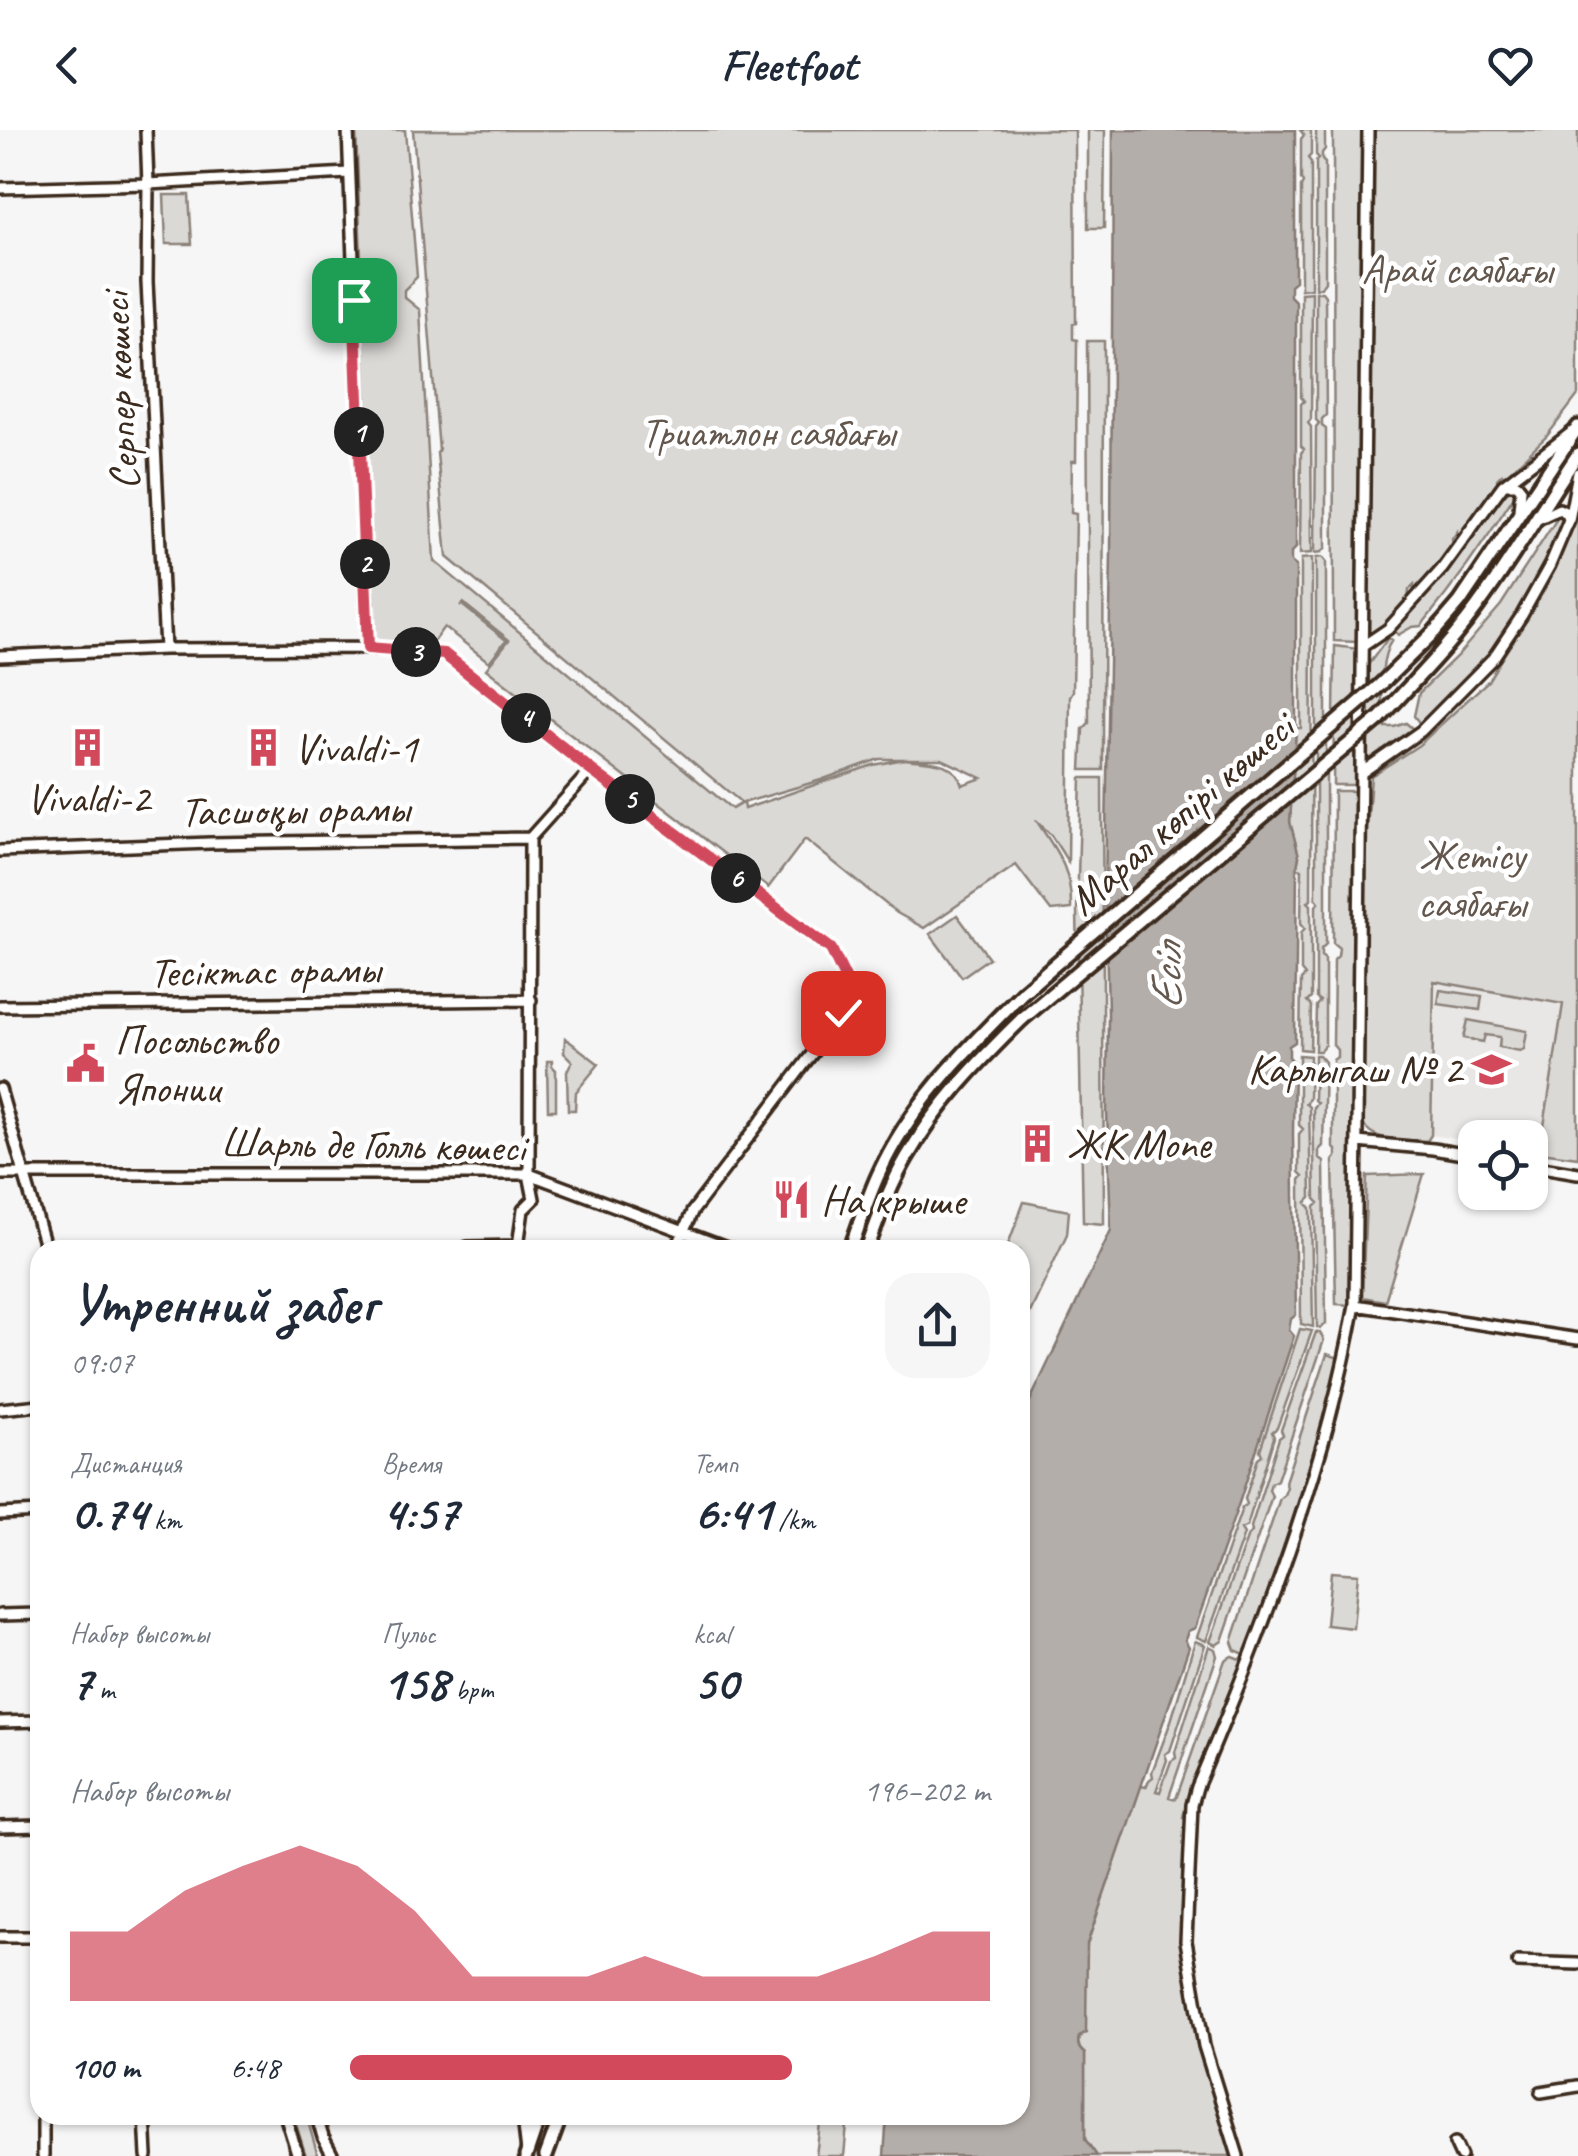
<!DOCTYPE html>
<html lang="ru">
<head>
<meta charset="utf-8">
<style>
  body { margin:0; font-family:Caveat,sans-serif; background:#f6f6f7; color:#1f2937; height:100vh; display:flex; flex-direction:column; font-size:38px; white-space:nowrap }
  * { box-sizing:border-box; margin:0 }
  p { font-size:32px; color:#747a83 }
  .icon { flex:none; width:55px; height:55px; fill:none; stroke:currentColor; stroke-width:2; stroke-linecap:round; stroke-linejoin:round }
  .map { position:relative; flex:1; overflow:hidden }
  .side { position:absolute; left:30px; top:1110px; width:1000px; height:885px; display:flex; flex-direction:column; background:#fff; border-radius:30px; box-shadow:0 2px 8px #0004 }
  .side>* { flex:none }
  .tools { position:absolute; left:1458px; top:990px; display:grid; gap:20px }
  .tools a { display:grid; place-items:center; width:90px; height:90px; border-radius:20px; background:#fff; box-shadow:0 2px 8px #0004; font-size:50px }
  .pin { position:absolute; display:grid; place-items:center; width:85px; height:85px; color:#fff; margin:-42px; border-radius:20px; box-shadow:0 5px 15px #0006 }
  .km { position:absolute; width:50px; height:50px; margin:-25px; border-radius:50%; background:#222; color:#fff; font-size:28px; line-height:50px; text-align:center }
  .round { display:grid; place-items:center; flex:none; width:105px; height:105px; border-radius:30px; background:#f6f6f7 }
  .head { display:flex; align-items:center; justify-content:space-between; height:170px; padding:0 40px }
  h1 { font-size:55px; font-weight:600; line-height:75px }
  .figures { display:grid; grid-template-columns:repeat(3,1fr); gap:15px; height:170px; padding:10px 40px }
  .figures div { display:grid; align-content:center }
  .figures b { font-size:50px; font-weight:600 }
  .figures small { font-size:28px; font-weight:400 }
  .figures p { font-size:28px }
  .chart { height:280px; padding:20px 40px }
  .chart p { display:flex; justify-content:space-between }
  .chart svg { width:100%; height:180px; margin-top:10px; fill:#d1495b; opacity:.7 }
  ul { padding:0 40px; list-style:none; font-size:32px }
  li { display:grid; grid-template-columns:160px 120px 1fr; align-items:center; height:75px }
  li i { height:25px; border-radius:12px; background:#d1495b }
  header { display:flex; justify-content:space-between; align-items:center; height:130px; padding:0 40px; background:#fff; font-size:45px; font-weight:600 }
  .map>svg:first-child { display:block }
  .built { fill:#e9e7e6 }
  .green { fill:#dbd9d6; stroke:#8b827a; stroke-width:2.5; fill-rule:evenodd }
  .water { fill:#b4aeaa; stroke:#847972; stroke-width:2.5 }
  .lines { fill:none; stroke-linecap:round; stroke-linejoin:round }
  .minor-casing { stroke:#3b2a1e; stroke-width:16 }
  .major-casing { stroke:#3b2a1e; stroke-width:19 }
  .minor { stroke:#fff; stroke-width:9 }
  .major { stroke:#fff; stroke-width:11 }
  .major-bridge-casing { stroke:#3b2a1e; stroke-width:19; stroke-linecap:butt }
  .major-bridge { stroke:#fff; stroke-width:11 }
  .route-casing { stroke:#fff; stroke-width:20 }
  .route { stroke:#d1495b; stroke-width:12 }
  .labels { text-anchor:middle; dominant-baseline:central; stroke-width:9; stroke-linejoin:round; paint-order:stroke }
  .park-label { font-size:42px; fill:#63564c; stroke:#fff }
  .street-label { font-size:42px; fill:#3b2a1e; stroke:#fff }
  .poi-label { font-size:42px; fill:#3b2a1e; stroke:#fff; text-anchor:start }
  .water-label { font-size:45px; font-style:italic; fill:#65584f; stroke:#fff }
</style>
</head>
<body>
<header><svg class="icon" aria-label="back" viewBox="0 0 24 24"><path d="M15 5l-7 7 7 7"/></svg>Fleetfoot<svg class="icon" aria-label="heart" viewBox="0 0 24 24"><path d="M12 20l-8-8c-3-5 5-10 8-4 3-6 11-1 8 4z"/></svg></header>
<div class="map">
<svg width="1578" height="2026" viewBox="0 0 1578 2026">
  <rect width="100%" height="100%" fill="#f7f6f6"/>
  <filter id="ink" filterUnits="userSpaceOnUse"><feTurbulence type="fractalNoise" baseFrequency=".01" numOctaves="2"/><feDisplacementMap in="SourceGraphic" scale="20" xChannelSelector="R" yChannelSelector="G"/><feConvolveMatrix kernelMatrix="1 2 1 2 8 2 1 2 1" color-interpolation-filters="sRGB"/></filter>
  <g filter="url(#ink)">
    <path class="built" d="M1433,851L1563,874L1540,1022L1530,1020V1008H1475V1012L1431,1005Z"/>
    <path class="green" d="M356,0H405L417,147L404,160V167L420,180L434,431L732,679L742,673L447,427L437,323L439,321L413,0H1075L1076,193L1073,194V209L1077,210L1076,331H1072L1071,383L1076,384L1073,561L1070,566L1068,732L1051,705L1036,690C1057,722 1072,739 1071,779L1051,781L1016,735L924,798L897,783L805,709L768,758L486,539L509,510L463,473L460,476L462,475L506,510L489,532L444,497L427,520L376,515ZM879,629H904L873,635L744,679L743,673L821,650ZM904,629H942L982,648L962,655C955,629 926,632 904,629Z
      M1088,0H1105L1104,98H1088Z
      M1300,0H1311V25L1308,28L1311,32V158L1301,159V57L1303,53L1301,49V9L1304,5Z
      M1316,0H1325V19L1322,23V30L1325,33V151L1321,157L1316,158V31L1319,28L1316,25Z
      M1333,0H1578V265L1547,306L1504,347L1502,344L1497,349L1498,354L1457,409V402L1452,409L1453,417L1414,463V455L1409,460L1408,471L1373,505L1367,503L1358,512L1334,511Z
      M164,65H189L192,114H166Z
      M1312,162L1311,289L1308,293L1311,297L1312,423L1300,424L1301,323L1304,319L1301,316V274L1304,271L1301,267V163Z
      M1316,162H1322L1325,166L1326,285L1322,289V296L1326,299V417L1322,422L1315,423L1316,297L1319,293L1316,290Z
      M1087,211H1104L1103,640H1081L1083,599L1089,593Z
      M1510,360L1516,363C1487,409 1456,453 1421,496L1412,497L1398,505L1394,500L1443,447L1505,364Z
      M1578,384V1027L1540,1022L1563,874L1434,851L1431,1005L1427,1011C1405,1009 1373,1014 1362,992L1366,714L1371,646L1419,615L1488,551L1530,481Z
      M1558,387L1562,390L1563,395L1517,482L1500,509L1472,544L1421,595L1414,586L1419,563L1458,525L1501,475Z
      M1322,427L1326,432V814L1321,819V826L1325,829V915L1320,921H1315L1316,876L1320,871L1316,868V776L1319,772L1316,768V428Z
      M1312,428L1311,769L1308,772L1311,775V868L1307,872L1311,876L1310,920L1300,919L1301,850L1305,846L1301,841V803L1305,798L1301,793L1302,739L1297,737L1299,726L1290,692L1296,598H1301V429Z
      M1388,508L1392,510C1377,531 1383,571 1383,597H1394L1406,593L1413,599L1368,632L1365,627L1368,535Z
      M1335,516L1358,519L1356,655H1333Z
      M1081,648H1102L1104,1094L1083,1092L1077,780Z
      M1334,661H1356L1351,1175L1336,1174L1333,1031L1336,1027V1020L1333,1017V930L1337,927V920L1333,915L1334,830L1338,826L1339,818L1333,813Z
      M957,785L989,828L962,847L930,804Z
      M1440,860L1482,866L1480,880L1438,874Z
      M1468,890L1527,901L1524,919L1520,921L1499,917L1500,907L1485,905L1483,912L1464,908Z
      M565,908L599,934L576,962L575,980H568L567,941L572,931L564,923Z
      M1299,925L1310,926L1309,969L1305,973L1309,977L1311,1068L1306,1073L1311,1078L1313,1197L1301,1194L1300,1050L1303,1046L1299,1042V1004L1303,999L1299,995Z
      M1315,925H1319L1325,932L1323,1016L1319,1020V1028L1324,1032L1326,1194L1320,1198L1317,1197L1315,1077L1319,1073L1315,1069L1313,977L1317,973L1314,970Z
      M547,931H552V936L556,940V980H548Z
      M1424,1044L1385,1171L1362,1167L1367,1046Z
      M1024,1072L1069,1081L1067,1104L1020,1204V1120H1006Z
      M1300,1199L1312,1201L1277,1298L1272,1302L1274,1307L1247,1396L1241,1399L1244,1404L1206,1511L1197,1507L1242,1378L1247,1374L1245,1369L1258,1328L1262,1325L1260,1320Z
      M1316,1202L1320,1203L1324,1210L1277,1350L1271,1353L1269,1360L1272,1366L1222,1511L1216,1515L1210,1512L1248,1405L1252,1402L1251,1397L1279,1308L1283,1305L1281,1300Z
      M1327,1224L1342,1229L1269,1466L1247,1525L1235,1520L1232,1512L1280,1368L1284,1365L1287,1357L1285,1352Z
      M1331,1442L1358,1444L1353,1498L1326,1495Z
      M1195,1511L1205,1515L1170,1621L1165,1624L1167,1630L1156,1661L1160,1662L1171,1631L1176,1628L1175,1622L1209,1516L1215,1519L1217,1526L1169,1667L1176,1669L1225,1530L1232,1526L1245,1531L1191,1655L1187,1684L1184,1683L1183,1687L1187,1689C1186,1725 1182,1761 1182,1798C1182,1829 1192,1859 1197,1890C1200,1904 1190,1913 1204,1924L1235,2026H1097L1085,2010V1924L1080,1919L1078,1912L1082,1903L1087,1814L1141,1656L1146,1657L1149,1650L1153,1647L1152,1642L1171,1591Z
      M293,1985H306L318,2026H306Z
      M821,1985H848L844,2026H816Z"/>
    <path class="water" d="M1113,0H1295V151L1290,155V166L1296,172V418L1291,423V432L1296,436V598L1290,692L1299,726L1297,737L1295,912L1289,916V927L1294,932L1293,1004L1296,1185L1291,1189L1289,1200L1294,1206L1239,1373L1195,1498L1188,1501L1185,1510L1189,1517L1087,1814L1086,1902L1079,1906C1077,1914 1078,1919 1085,1924V2009L1097,2026H884L887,1985H1020V1292L1111,1100L1107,982L1108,883L1105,763L1111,423Z"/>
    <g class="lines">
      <defs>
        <path id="minor" d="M146,0L148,54L147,152L165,519
          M348,0L368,518
          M0,58L148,54L349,43
          M1506,354H1517L1521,359L1519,380
          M1538,389L1559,379L1567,383L1569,390L1578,343
          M1363,516L1388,499L1442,439L1503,355L1572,302
          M0,526L165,519L368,518L444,524L591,640L831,819L846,849L843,883L692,1082L676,1120
          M1361,643L1421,601L1494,527L1522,485L1550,435L1569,390
          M0,721L210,713L530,708
          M0,876L531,870
          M0,959L46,1120
          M1357,1012L1433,1019L1475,1026
          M1530,1035L1578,1043
          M0,1044H529L732,1120
          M518,1116L523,1080L534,1069L529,1044L530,708L591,640
          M467,1120V1117L518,1116L529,1120
          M1355,1175L1578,1209
          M0,1279L40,1275
          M0,1384L40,1382
          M0,1485L40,1484
          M0,1592L40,1591
          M0,1697L40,1696
          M0,1807H40
          M1518,1832L1578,1834
          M1541,1962L1578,1956
          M43,1985V2026
          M145,1985L147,2026
          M285,1985L298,2026
          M316,1985L323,2007L333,2026
          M1455,2013L1461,2026
          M527,2022L524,1996L527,1985
          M1238,2026L1204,1916L1186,1811L1192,1675L1197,1657C1263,1501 1325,1341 1355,1175L1368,0"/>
        <path id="major" d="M1380,555L1435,501L1460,472L1578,297
          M1379,589C1416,549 1454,511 1485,466C1518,420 1546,371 1578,324
          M850,1120C860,1093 868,1066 880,1041C912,971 970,916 1023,862
          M867,1120C878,1088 890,1056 907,1027C937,975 979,931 1022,889
          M526,2026L540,1985
          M546,2026L561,1985"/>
      </defs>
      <use href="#minor" class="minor-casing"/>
      <use href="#major" class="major-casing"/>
      <use href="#minor" class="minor"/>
      <use href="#major" class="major"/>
      <defs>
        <path id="major-bridge" d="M1023,862L1380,555
          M1022,889L1379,589"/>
      </defs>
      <use href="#major-bridge" class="major-bridge-casing"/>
      <use href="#major-bridge" class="major-bridge"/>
    </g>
  </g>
  <g class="lines" filter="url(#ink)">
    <defs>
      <path id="route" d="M354,170L368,518L444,524L591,640L831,819L846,850L843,883"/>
    </defs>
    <use href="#route" class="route-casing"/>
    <use href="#route" class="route"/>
  </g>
  <defs>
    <symbol id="building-bare" viewBox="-9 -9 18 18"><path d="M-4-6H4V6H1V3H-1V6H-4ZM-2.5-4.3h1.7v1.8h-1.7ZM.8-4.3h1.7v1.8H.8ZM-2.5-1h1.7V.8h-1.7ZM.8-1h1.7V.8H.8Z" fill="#d1495b" stroke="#fff" stroke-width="2.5" paint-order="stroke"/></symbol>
    <symbol id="civic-bare" viewBox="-9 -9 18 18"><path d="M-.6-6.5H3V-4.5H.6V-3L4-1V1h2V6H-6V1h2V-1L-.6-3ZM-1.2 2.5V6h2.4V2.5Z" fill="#d1495b" stroke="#fff" stroke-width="2.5" paint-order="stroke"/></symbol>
    <symbol id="school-bare" viewBox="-9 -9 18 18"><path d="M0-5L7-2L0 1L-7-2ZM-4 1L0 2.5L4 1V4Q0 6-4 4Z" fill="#d1495b" stroke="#fff" stroke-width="2.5" paint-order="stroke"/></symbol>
    <symbol id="restaurant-bare" viewBox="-9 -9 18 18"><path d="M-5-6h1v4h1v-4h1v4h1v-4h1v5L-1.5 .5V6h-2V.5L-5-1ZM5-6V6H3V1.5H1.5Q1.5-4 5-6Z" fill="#d1495b" stroke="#fff" stroke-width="2.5" paint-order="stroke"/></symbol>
  </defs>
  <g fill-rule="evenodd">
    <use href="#building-bare" x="60" y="590" width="55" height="55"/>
    <use href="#building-bare" x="236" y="590" width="55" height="55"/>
    <use href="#civic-bare" x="58" y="906" width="55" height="55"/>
    <use href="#school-bare" x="1464" y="912" width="55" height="55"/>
    <use href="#building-bare" x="1010" y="986" width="55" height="55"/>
    <use href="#restaurant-bare" x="764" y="1042" width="55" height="55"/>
  </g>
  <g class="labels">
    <g class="park-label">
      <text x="1457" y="139">Арай саябағы</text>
      <text x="768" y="302">Триатлон саябағы</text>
      <text x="1472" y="725">Жетісу<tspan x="1472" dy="48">саябағы</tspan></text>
    </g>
    <g class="street-label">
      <text transform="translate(120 261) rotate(-93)">Серпер көшесі</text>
      <text transform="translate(295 680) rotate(-1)">Тасшоқы орамы</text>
      <text transform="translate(1181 684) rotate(-41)">Марал көпірі көшесі</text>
      <text transform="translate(265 841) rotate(-1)">Тесіктас орамы</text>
      <text transform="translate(373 1015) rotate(1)">Шарль де Голль көшесі</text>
    </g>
    <g class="poi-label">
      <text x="294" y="618">Vivaldi-1</text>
      <text x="88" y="668" text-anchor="middle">Vivaldi-2</text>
      <text x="115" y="910">Посольство<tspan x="115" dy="48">Японии</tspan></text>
      <text x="1462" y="939" text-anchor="end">Карлыгаш № 2</text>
      <text x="1067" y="1014">ЖК Mone</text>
      <text x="821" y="1070">На крыше</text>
    </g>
    <g class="water-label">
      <text transform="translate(1166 847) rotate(-90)">Есіл</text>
    </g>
  </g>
</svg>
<div class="tools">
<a><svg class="icon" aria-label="locate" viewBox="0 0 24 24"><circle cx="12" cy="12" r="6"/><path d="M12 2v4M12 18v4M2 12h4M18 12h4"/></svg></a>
</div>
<div class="pin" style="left:354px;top:170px;background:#1e9e55"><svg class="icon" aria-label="arrive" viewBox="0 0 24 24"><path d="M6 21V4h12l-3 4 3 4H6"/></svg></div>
<div class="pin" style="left:843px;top:883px;background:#d93025"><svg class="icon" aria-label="check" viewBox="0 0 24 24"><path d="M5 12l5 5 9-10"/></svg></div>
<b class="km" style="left:359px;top:302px">1</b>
<b class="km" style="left:365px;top:434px">2</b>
<b class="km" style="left:416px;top:522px">3</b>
<b class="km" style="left:526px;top:588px">4</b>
<b class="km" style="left:630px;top:669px">5</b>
<b class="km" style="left:736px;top:748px">6</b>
<section class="side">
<div class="head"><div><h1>Утренний забег</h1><p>09:07</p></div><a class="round"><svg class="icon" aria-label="share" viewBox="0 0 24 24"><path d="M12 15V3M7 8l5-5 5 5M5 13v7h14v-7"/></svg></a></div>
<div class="figures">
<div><p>Дистанция</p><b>0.74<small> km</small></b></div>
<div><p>Время</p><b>4:57</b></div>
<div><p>Темп</p><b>6:41<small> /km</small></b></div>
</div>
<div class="figures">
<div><p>Набор высоты</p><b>7<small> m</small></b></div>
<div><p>Пульс</p><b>158<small> bpm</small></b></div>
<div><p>kcal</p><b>50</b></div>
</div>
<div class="chart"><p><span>Набор высоты</span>196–202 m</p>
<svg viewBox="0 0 160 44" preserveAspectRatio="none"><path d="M0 44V27L10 27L20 17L30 11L40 6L50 11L60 22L70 38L80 38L90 38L100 33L110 38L120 38L130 38L140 33L150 27L160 27V44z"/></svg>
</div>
<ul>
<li><b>100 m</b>6:48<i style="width:69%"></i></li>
</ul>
</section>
</div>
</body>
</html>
